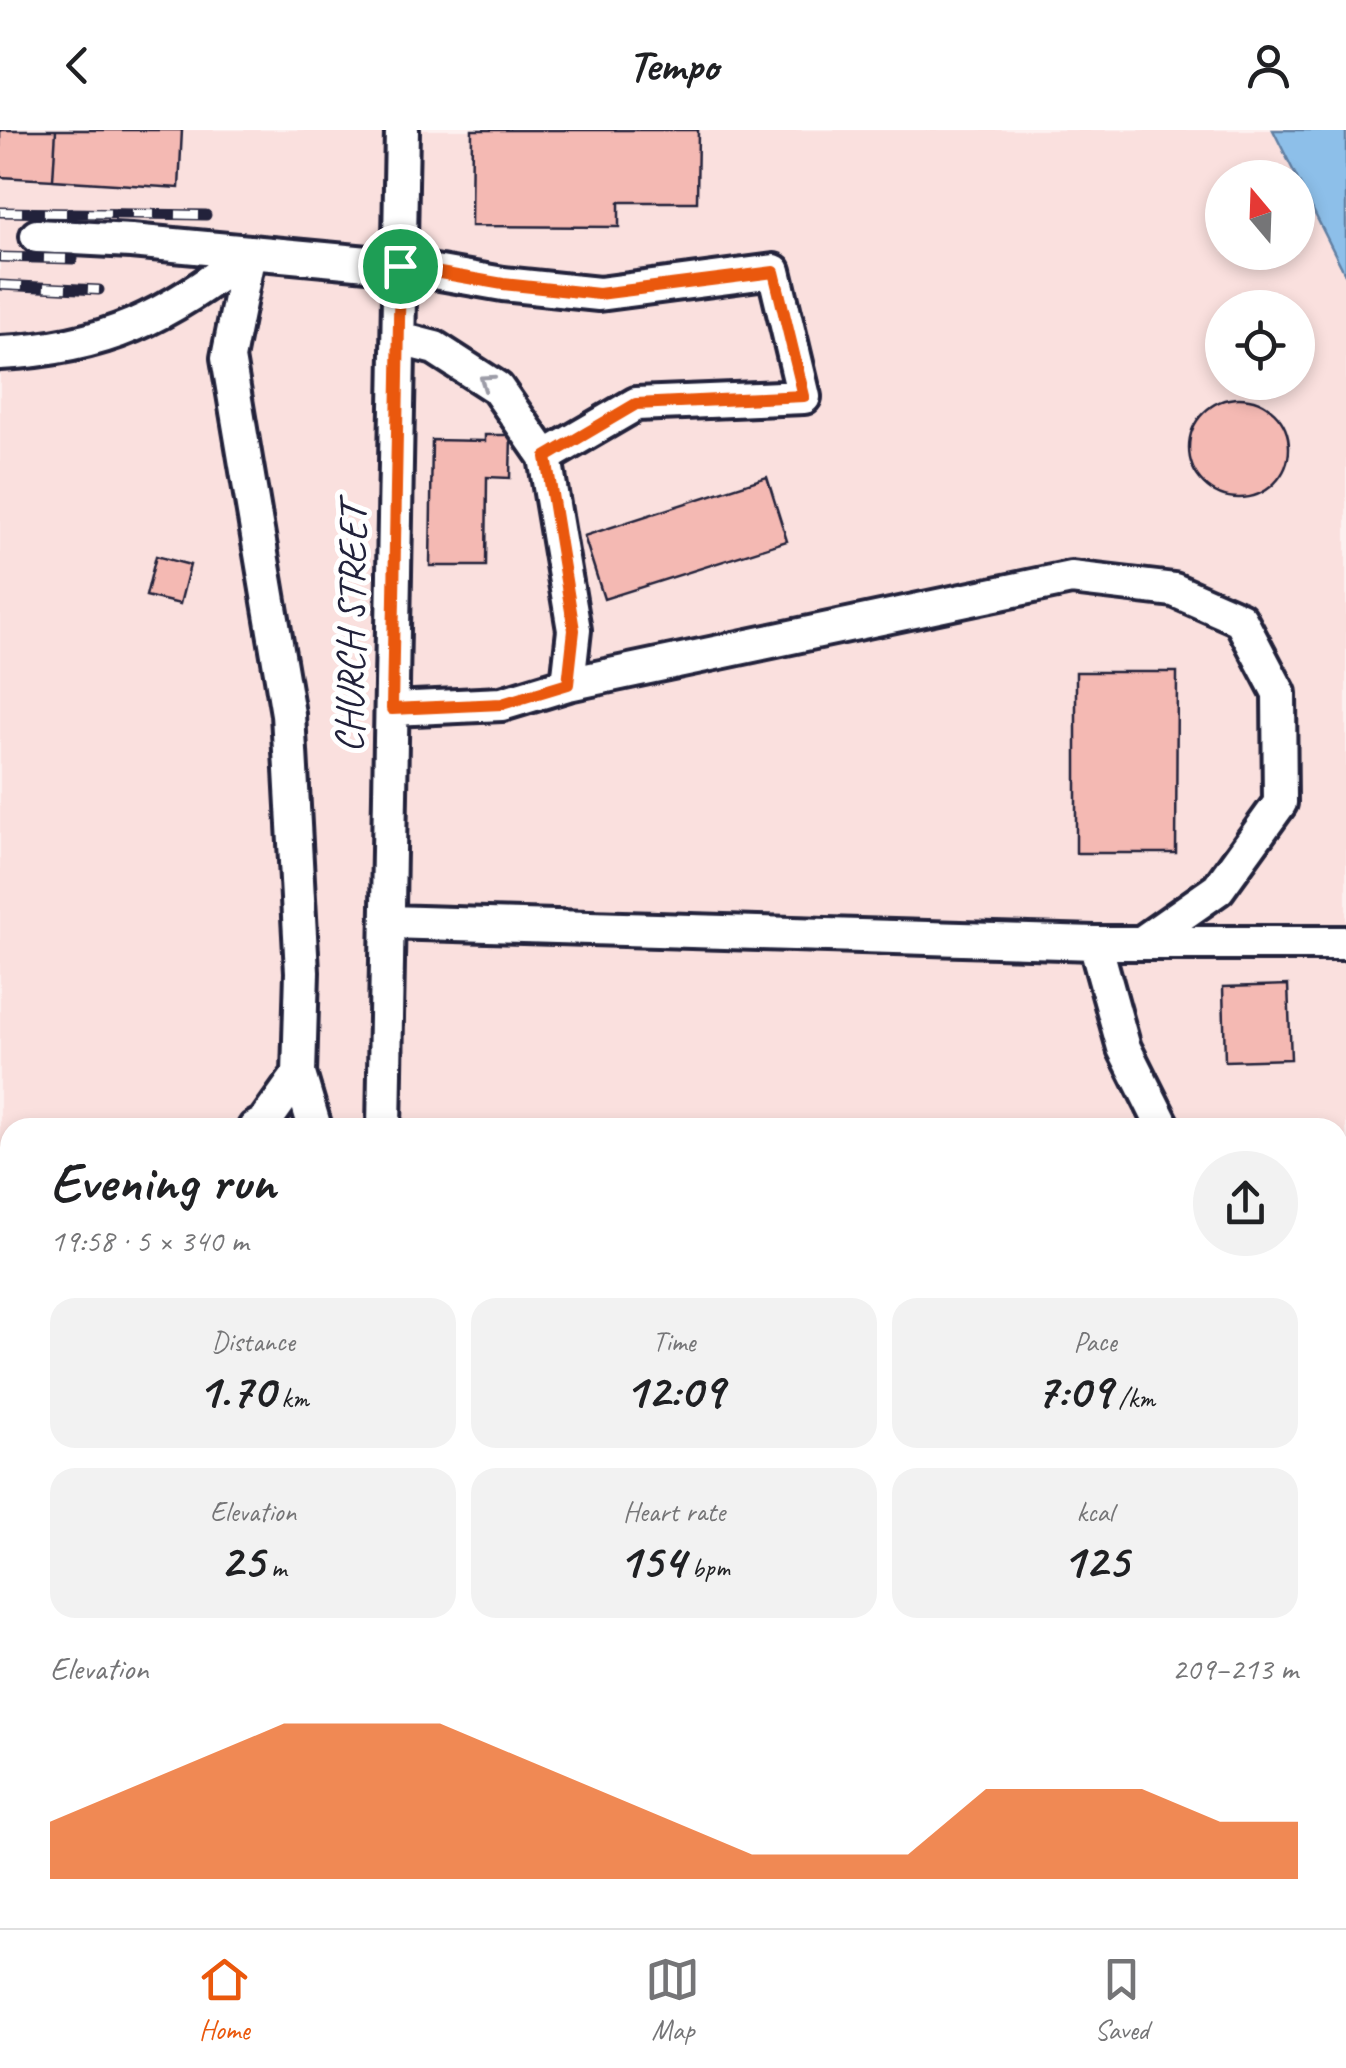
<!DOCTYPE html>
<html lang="en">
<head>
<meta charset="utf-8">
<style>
  body { margin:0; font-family:Caveat,sans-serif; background:#f2f2f2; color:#202124; height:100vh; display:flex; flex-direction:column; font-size:38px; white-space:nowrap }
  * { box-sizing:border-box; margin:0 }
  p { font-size:32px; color:#757577 }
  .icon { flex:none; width:55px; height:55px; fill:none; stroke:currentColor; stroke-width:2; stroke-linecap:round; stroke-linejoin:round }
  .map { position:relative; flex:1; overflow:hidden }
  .panel { position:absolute; left:0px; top:988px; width:1348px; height:812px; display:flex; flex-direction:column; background:#fff; border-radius:30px 30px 0 0; box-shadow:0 5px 15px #0003 }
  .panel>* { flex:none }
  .needle { width:65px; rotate:341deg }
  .tools { position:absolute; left:1205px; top:30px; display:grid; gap:20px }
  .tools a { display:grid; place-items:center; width:110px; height:110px; border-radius:50%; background:#fff; box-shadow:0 5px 15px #0003; font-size:50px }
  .pin { position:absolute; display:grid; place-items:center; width:85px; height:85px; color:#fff; margin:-42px; border:5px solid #fff; border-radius:50%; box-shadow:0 2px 10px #0007 }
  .round { display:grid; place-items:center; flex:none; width:105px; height:105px; border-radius:52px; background:#f2f2f2 }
  .headline { display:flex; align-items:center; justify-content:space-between; height:170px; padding:0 50px }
  h1 { font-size:55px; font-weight:700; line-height:75px }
  .metrics { display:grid; grid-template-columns:repeat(3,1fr); gap:15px; height:170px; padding:10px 50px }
  .metrics div { display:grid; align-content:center; border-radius:25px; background:#f2f2f2; text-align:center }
  .metrics b { font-size:50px; font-weight:700 }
  .metrics small { font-size:28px; font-weight:400 }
  .metrics p { font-size:28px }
  .chart { height:280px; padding:20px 50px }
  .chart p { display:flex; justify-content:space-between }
  .chart svg { width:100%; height:180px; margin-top:10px; fill:#ea580c; opacity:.7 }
  header { display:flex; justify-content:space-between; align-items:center; height:130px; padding:0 50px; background:#fff; font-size:45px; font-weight:700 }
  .menu { display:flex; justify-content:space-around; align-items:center; height:140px; border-top:2px solid #e0e0e0; background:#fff; font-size:28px; color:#757577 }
  .menu a { display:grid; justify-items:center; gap:5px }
  .menu .on { color:#ea580c }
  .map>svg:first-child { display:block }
  .built { fill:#fae0de; fill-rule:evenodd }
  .water { fill:#8dbfe9; stroke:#6280a3; stroke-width:2.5 }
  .building { fill:#f4b9b3; stroke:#22223b; stroke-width:2.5 }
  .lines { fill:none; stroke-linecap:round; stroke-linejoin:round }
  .minor-casing { stroke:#22223b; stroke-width:40 }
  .minor { stroke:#fff; stroke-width:32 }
  .rail-casing { stroke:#22223b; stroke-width:11 }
  .rail { stroke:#fff; stroke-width:8; stroke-dasharray:22; stroke-linecap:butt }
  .oneway { stroke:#9c9ca7 }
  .route-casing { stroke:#fff; stroke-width:20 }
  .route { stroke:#ea580c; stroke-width:12 }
  .labels { text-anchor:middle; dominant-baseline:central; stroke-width:10; stroke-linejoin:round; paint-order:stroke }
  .street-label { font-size:40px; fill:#22223b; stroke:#fff }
</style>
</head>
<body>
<header><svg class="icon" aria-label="back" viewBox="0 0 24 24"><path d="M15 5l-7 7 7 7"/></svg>Tempo<svg class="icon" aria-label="person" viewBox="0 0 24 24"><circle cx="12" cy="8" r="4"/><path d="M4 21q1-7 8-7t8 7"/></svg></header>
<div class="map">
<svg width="1346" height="1798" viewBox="0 0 1346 1798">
  <rect width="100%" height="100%" fill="#fdf1f0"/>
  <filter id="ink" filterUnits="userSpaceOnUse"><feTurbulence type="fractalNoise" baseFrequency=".01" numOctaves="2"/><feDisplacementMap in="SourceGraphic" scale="20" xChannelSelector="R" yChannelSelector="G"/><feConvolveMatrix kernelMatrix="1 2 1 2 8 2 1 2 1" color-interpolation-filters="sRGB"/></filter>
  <g filter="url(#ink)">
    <path class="built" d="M0,0H1273L1297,47L1222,48V122H1298V49L1346,146V1798H412V1790H1338V998H10V1429H0ZM1222,178H1298V252H1222Z"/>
    <path class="water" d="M1273,0H1346V146Z
      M10,1550V1725H0V1551Z"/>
    <path class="building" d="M0,0H56L53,50L0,47Z
      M56,0H182L179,58L53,50Z
      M472,0H698L697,72H619V97L471,96Z
      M1189 318a50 50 0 1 1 100 0a50 50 0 1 1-100 0Z
      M485,305H511L510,348L487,347L486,436H430L432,310L485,311Z
      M767,347L787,411L604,469L584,406Z
      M156,426L190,435L180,474L146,466Z
      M1076,542H1177L1176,723H1076Z
      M1288,855L1291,929L1225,931L1223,857Z
      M1338,1468L1346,1474V1569L1338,1574Z"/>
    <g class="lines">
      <defs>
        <path id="minor" d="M37,106L131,111L400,136L503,154L599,164L774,141L804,267L636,274L545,327
          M249,123L228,228L288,584L302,842L299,944L264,993L255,998
          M400,209L435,218L497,258L545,327L574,500L568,554
          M0,223C107,218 165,187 249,123
          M392,579L502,574L568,554L1071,448L1174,460L1240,489L1279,563L1280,673L1218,759L1141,813
          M388,792L1095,813H1346
          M1095,813L1124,918L1164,998
          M299,944L315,998
          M384,998L402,0
          M0,1047H10
          M1338,1047L1346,1044
          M1338,1150L1346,1153
          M0,1410H10
          M463,1790V1798
          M733,1790V1798
          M369,1798V1790"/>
      </defs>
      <use href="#minor" class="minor-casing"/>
      <use href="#minor" class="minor"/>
      <defs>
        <path id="rail" d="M0,82L206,85
          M0,127L73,129
          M0,155L99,160"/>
      </defs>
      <use href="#rail" class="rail-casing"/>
      <use href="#rail" class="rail"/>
    </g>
    <defs><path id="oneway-chevron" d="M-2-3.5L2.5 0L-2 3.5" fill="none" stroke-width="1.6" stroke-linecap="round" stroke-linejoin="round" transform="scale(2.5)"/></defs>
    <use class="oneway" href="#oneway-chevron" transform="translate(486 251) rotate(-145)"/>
  </g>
  <g class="lines" filter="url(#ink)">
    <defs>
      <path id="route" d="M400,136L503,154L599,164L774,142L804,266L636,274L546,327L574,500L568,554L502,574L392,579Z"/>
    </defs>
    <use href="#route" class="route-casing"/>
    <use href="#route" class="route"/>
  </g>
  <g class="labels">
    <g class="street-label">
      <text transform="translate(351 498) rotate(-89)">CHURCH STREET</text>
    </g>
  </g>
</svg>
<div class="tools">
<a><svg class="needle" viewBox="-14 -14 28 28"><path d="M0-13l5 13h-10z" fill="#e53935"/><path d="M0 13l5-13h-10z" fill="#757577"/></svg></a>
<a><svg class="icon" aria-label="locate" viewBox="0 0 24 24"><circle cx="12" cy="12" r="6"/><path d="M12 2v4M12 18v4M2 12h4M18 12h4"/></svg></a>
</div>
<div class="pin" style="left:400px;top:136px;background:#1e9e55"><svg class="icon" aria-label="arrive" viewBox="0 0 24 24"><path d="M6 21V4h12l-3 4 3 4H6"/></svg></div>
<section class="panel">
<div class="headline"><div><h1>Evening run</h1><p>19:58 · 5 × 340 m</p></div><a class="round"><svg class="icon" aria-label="share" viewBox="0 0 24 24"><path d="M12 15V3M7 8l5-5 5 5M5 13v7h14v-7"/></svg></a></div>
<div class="metrics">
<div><p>Distance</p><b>1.70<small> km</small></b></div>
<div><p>Time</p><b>12:09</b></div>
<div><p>Pace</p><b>7:09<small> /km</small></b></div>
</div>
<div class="metrics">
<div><p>Elevation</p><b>25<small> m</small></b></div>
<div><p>Heart rate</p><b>154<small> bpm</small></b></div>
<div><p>kcal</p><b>125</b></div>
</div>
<div class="chart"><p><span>Elevation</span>209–213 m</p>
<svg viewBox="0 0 160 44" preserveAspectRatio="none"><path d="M0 44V30L10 22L20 14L30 6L40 6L50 6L60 14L70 22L80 30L90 38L100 38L110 38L120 22L130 22L140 22L150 30L160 30V44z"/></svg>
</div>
</section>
</div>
<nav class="menu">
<a class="on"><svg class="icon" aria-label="home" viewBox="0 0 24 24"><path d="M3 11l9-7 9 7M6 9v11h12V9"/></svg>Home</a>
<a><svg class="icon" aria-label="map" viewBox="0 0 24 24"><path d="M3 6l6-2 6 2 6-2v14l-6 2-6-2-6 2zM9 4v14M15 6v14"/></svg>Map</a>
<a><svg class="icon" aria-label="saved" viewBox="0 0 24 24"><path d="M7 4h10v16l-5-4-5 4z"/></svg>Saved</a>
</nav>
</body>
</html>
